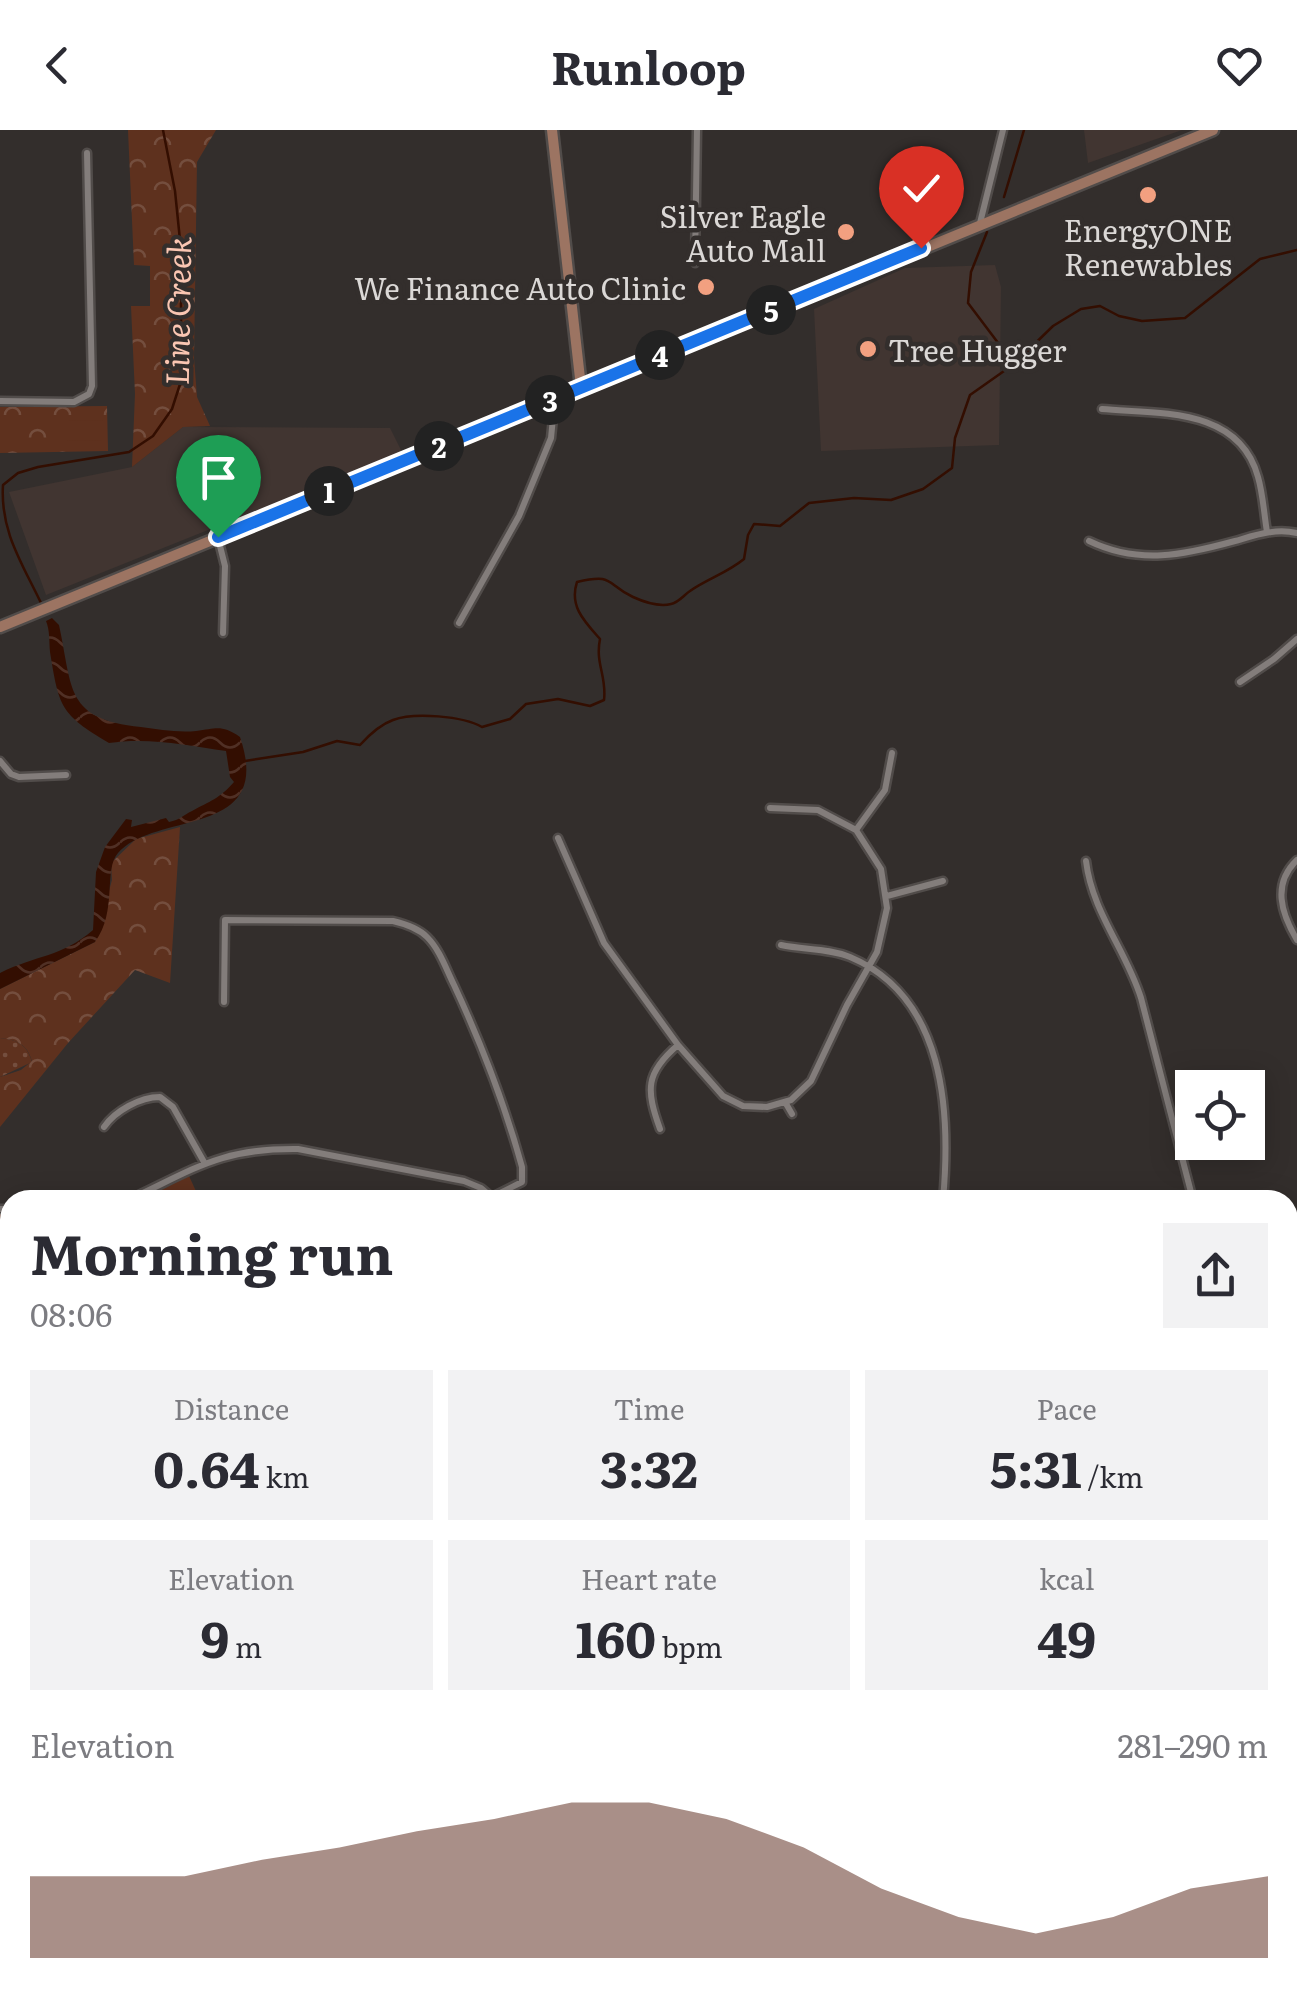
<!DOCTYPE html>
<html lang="en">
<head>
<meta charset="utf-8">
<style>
  body { margin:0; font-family:Literata,serif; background:#f2f2f3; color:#2b2b33; height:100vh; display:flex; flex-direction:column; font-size:38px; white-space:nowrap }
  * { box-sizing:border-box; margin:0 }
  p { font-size:32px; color:#7c7c81 }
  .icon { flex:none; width:55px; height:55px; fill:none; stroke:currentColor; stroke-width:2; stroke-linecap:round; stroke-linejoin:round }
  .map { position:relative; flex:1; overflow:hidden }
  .panel { position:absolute; left:0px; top:1060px; width:1298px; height:812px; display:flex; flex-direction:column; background:#fff; border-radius:30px 30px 0 0; box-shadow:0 5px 25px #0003 }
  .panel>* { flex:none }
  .buttons { position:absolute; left:1175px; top:940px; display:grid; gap:20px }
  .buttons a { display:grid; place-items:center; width:90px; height:90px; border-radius:0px; background:#fff; box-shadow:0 5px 25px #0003; font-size:50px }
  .pin { position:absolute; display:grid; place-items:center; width:85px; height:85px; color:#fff; margin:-102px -42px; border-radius:50% 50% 50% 0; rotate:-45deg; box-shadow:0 0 10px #0007 }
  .pin .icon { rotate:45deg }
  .km { position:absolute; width:50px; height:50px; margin:-25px; border-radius:50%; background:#222; color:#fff; font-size:28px; line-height:50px; text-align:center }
  .round { display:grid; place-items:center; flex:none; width:105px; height:105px; border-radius:0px; background:#f2f2f3 }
  .headline { display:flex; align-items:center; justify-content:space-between; height:170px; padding:0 30px }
  h1 { font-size:55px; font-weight:700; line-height:75px }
  .metrics { display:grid; grid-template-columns:repeat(3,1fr); gap:15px; height:170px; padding:10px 30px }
  .metrics div { display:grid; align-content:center; border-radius:0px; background:#f2f2f3; text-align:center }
  .metrics b { font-size:50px; font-weight:700 }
  .metrics small { font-size:28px; font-weight:400 }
  .metrics p { font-size:28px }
  .chart { height:280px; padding:20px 30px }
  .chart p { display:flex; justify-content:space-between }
  .chart svg { width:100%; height:180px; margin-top:10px; fill:#856056; opacity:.7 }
  header { display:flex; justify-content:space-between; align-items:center; height:130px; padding:0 30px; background:#fff; font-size:45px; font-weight:700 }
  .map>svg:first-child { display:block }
  .built { fill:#413531 }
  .grass { fill:url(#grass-dots) }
  .forest { fill:url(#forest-crowns) }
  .garden { fill:#5e311e }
  .water { fill:url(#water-waves) }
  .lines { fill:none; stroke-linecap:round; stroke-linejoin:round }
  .stream { stroke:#330e01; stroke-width:2.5 }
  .minor-casing { stroke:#514c4a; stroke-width:11 }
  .secondary-casing { stroke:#514c4a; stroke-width:15 }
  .minor { stroke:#837d7b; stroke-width:6 }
  .secondary { stroke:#9c7462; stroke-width:10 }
  .route-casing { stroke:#fff; stroke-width:20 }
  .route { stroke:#1a73e8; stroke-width:12 }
  .poi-dot { fill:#f2a080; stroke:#332e2c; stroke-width:4 }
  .labels { text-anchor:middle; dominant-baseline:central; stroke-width:9; stroke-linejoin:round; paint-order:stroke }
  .poi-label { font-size:30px; fill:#dbd8d6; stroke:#332e2c; text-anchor:end }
  .water-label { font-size:32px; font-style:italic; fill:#fac6b2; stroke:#332e2c }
</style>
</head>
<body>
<header><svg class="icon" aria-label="back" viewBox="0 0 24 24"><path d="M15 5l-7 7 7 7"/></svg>Runloop<svg class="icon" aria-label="heart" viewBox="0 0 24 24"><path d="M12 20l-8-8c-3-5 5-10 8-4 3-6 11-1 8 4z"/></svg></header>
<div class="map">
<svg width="1297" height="1872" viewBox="0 0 1297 1872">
  <defs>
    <pattern id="grass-dots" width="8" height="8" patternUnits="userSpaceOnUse" patternTransform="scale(2.5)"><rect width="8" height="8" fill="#5e311e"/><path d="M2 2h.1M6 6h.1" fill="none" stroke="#744e3e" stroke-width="1.8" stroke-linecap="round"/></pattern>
    <pattern id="forest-crowns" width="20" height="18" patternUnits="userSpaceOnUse" patternTransform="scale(2.5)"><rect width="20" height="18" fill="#5e311e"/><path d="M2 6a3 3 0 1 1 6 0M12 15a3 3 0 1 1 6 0" fill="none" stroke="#744e3e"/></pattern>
    <pattern id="water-waves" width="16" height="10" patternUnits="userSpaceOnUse" patternTransform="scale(2.5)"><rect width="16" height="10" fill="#330e01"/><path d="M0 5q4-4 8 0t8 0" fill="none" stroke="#503025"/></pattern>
  </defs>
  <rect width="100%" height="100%" fill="#332e2c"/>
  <path class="built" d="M1084,0H1182L1088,33Z
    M995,135L1001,157L999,315L821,321L814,179L905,138Z
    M183,297L390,298L402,322L46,465L9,362L132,337Z
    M1288,1586H1297V1790L1288,1785Z
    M10,1628V1862L182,1863L183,1872H0V1637Z"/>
  <path class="grass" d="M0,908C17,910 27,914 32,932L0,947Z
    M10,1489V1554L0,1543V1497Z"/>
  <path class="forest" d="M128,0H216L197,32L194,228L197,267L210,296L183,297L132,337L135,264L131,176H150V136L134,135Z
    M107,276L108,321L0,323V277Z
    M180,697L170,853L135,840L68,913L0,997V947L21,940L32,931C27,914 17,910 0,908V859L95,812L112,750L111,733L136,709Z
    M189,1046L200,1070H141Z
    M0,1084L10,1085V1313H0Z
    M856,1863H915L927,1872H859Z
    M1159,1863H1208L1210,1872H1161Z"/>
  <path class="garden" d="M103,290V310L67,311V291Z"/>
  <path class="water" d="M52,488L59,495C73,560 65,589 141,597C159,599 177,603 196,601C216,599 221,594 240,607C275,709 156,680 118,723C103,740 118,781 95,812L0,859V843C36,825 62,827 93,800L96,742L105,717L126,689L132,690L131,697L166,688L169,692C180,690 183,685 192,681C210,671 219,669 234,652L230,647L226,621C188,615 147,607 109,613C60,584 59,577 50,522C49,511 50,501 46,491Z
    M779,1863H829L835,1872H787Z"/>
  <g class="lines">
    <path class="stream" d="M1004,67L1024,0
      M1014,234L1053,196L1081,179L1100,176L1119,186L1142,191L1185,188L1260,129L1297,120
      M41,473C22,433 0,401 3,355L18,343L38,337L129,322L153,306L172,279L181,251V120L175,61L163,0
      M245,631L303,622L337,611L360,615C369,605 379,595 393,590C414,582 463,586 482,597L510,589L526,574L558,569L590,576L604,570C607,546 595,534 600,509C584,491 569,476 577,452C615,443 605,454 633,467C644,472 659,477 671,474C678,473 684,465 690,461C707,449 727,443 744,429L748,405L754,394L780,396L809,373L854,368L891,370L923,359L952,338L955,308L970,265L1014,234L968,173L971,142L987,102"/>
    <defs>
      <path id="minor" d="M980,93L1003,0
        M695,133L697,0
        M0,271L74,272L89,264L92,256L87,23
        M1102,279C1159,284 1239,277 1258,347C1263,364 1264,384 1267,402
        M218,408L225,436L223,503
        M1089,411C1139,435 1184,425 1235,411C1256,405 1275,398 1297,403
        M459,493L519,386L551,308L553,288L548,272
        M1240,552L1274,529L1297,509
        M0,631L11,644L19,647L66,645
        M856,700L885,660L892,623
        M558,708L604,813L678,915L723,966L743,976L767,977L791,970L811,951L847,875L877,822L887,778L881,739L856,700L818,680L770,678
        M1297,730C1272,754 1281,783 1297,810
        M1086,731C1092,782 1126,820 1141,868L1193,1070
        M887,766L943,751
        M781,815C804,820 828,818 850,827C945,867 951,981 943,1070
        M224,872L225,790L393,791C406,794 418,798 427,807C440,820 446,839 454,855C481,913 505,975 522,1037V1052L492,1067
        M785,972L792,984
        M104,997C115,981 140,967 160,967L173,977L204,1032
        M660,999C646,960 645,943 678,915
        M128,1070C195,1039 220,1018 298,1019L464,1051L481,1058L494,1069
        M0,1079H10
        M1288,1232L1297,1240
        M0,1320L10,1321
        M1288,1531L1297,1510
        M0,1651L10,1643
        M1288,1802L1297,1806
        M705,1872L707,1862"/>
      <path id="secondary" d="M552,0L581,257
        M0,497L1213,0
        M0,1576L10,1585
        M671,1862L697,1872
        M716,1862L739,1872"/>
    </defs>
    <use href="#minor" class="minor-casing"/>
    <use href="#secondary" class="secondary-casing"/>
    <use href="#minor" class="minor"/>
    <use href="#secondary" class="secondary"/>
  </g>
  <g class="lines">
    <defs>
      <path id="route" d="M218,407L921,118"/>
    </defs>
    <use href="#route" class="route-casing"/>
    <use href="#route" class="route"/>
  </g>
  <g class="poi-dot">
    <circle cx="1148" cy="65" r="10"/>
    <circle cx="846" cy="102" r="10"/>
    <circle cx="706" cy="157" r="10"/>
    <circle cx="868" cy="219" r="10"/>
  </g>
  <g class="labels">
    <g class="poi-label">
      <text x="826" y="85">Silver Eagle<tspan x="826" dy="34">Auto Mall</tspan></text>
      <text x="1148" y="99" text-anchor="middle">EnergyONE<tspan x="1148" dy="34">Renewables</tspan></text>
      <text x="686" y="157">We Finance Auto Clinic</text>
      <text x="888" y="219" text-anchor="start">Tree Hugger</text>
    </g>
    <g class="water-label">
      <text transform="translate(176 181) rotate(-89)">Line Creek</text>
    </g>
  </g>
</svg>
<div class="buttons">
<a><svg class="icon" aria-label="locate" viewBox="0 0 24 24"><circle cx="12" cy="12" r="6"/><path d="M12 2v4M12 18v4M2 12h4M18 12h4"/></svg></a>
</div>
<div class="pin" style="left:218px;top:407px;background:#1e9e55"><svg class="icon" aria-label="arrive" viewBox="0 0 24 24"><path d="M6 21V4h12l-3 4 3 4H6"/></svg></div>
<div class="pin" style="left:921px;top:118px;background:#d93025"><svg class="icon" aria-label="check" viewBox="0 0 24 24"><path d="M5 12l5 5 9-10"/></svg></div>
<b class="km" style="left:329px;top:361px">1</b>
<b class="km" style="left:439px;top:316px">2</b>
<b class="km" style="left:550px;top:270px">3</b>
<b class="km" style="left:660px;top:225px">4</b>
<b class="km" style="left:771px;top:180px">5</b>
<section class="panel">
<div class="headline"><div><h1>Morning run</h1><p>08:06</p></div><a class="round"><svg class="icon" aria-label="share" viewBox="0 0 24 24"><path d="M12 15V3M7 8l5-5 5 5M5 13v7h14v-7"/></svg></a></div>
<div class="metrics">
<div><p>Distance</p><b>0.64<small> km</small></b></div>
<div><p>Time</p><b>3:32</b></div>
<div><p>Pace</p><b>5:31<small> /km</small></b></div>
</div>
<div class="metrics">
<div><p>Elevation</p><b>9<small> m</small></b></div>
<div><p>Heart rate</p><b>160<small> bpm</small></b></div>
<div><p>kcal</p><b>49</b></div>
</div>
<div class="chart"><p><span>Elevation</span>281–290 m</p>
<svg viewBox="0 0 160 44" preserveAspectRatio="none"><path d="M0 44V24L10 24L20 24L30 20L40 17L50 13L60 10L70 6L80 6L90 10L100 17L110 27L120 34L130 38L140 34L150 27L160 24V44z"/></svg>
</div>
</section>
</div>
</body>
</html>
